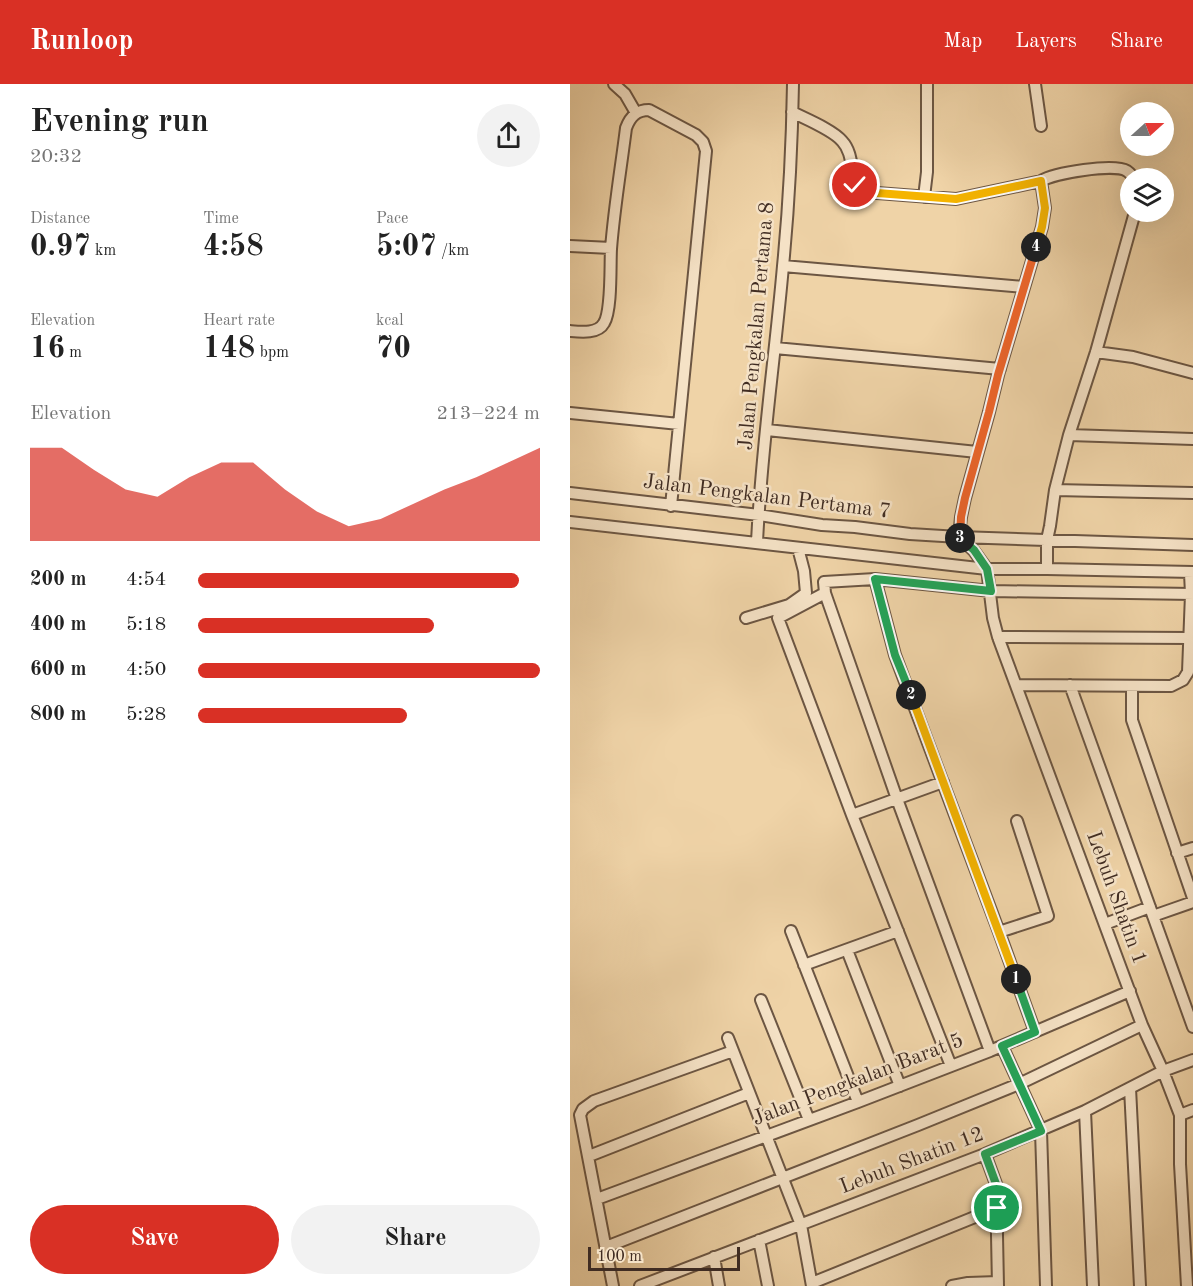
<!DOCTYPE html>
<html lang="en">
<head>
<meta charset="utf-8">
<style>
  body { margin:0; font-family:"Old Standard TT",serif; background:#f2f2f2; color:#222; height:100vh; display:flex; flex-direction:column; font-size:22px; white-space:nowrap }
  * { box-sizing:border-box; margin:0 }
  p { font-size:20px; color:#767676 }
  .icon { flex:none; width:33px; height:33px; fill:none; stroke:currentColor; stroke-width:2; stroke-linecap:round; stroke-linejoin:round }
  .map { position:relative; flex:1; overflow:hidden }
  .details { display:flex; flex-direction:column; background:#fff; width:570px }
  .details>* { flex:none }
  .needle { width:39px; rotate:69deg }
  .controls { position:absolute; left:550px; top:18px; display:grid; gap:12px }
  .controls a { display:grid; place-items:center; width:54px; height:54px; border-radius:50%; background:#fff; box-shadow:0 6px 24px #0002; font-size:30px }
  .scale { position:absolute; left:18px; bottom:15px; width:152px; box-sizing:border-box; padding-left:6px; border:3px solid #402c22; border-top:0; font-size:16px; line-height:21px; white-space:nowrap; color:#402c22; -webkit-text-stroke:4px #f5e2c6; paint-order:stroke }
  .pin { position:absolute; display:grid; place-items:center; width:51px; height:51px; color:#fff; margin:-26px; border:3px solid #fff; border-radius:50%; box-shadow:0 2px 6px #0007 }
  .km { position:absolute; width:30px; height:30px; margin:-15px; border-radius:50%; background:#222; color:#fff; font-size:16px; line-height:30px; text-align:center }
  .round { display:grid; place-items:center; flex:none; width:63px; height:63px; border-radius:32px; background:#f2f2f2 }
  .head { display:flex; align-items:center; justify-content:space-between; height:102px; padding:0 30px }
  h1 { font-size:33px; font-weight:800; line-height:45px }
  .figures { display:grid; grid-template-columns:repeat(3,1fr); gap:9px; height:102px; padding:6px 30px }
  .figures div { display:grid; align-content:center }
  .figures b { font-size:30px; font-weight:800 }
  .figures small { font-size:16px; font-weight:400 }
  .figures p { font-size:16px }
  .chart { height:168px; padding:12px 30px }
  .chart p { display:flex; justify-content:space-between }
  .chart svg { width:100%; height:108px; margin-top:6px; fill:#d93025; opacity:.7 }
  .primary-button { display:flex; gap:12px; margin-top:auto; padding:12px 30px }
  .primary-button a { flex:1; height:69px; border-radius:36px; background:#d93025; color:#fff; font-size:24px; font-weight:800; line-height:69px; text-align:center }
  .primary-button a+a { background:#f2f2f2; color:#222 }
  ul { padding:0 30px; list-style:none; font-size:20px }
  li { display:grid; grid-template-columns:96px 72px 1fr; align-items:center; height:45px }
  li i { height:15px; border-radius:8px; background:#d93025 }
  header { display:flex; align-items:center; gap:36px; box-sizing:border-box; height:84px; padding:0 30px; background:#d93025; color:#fff }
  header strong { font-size:28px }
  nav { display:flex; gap:33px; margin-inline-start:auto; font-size:21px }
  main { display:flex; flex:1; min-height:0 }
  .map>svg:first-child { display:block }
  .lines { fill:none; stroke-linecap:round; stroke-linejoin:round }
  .minor-casing { stroke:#6c5643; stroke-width:14 }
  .minor { stroke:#f5e2c6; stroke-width:10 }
  .split-1-casing { stroke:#fff; stroke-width:12 }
  .split-2-casing { stroke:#fff; stroke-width:12 }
  .split-3-casing { stroke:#fff; stroke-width:12 }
  .split-4-casing { stroke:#fff; stroke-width:12 }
  .split-5-casing { stroke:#fff; stroke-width:12 }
  .split-1 { stroke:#22a559; stroke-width:8 }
  .split-2 { stroke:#f5b400; stroke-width:8 }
  .split-3 { stroke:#22a559; stroke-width:8 }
  .split-4 { stroke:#f0652b; stroke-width:8 }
  .split-5 { stroke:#f5b400; stroke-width:8 }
  .labels { text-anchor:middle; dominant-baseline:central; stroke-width:5; stroke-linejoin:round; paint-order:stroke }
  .street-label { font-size:21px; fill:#402c22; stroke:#f5e2c6 }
</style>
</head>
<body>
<header>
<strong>Runloop</strong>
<nav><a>Map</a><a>Layers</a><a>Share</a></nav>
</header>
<main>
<section class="details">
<div class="head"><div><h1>Evening run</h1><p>20:32</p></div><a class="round"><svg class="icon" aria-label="share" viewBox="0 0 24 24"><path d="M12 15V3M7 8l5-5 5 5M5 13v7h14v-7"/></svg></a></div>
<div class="figures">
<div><p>Distance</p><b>0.97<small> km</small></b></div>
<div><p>Time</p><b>4:58</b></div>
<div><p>Pace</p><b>5:07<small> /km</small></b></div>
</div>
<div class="figures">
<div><p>Elevation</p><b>16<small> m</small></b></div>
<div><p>Heart rate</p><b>148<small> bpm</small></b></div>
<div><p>kcal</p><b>70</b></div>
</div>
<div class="chart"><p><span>Elevation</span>213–224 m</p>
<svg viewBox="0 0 160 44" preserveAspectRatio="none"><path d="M0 44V6L10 6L20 15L30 23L40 26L50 18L60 12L70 12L80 23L90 32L100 38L110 35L120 29L130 23L140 18L150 12L160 6V44z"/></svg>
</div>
<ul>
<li><b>200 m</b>4:54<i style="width:94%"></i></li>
<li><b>400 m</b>5:18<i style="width:69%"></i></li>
<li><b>600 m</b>4:50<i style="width:100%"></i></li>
<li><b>800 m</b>5:28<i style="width:61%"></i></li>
</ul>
<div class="primary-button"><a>Save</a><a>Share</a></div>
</section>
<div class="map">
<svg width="623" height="1202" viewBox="0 0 623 1202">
  <rect width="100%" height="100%" fill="#efd3a7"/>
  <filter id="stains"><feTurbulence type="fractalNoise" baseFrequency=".00333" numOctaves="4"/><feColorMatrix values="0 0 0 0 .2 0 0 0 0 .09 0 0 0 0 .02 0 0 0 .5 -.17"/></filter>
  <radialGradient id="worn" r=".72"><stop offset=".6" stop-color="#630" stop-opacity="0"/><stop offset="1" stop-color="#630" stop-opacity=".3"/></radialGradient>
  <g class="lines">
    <defs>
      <path id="minor" d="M44,0L55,10L66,29
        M465,0L471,42
        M222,28C236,35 263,46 272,57C287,73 277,99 294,108L386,115L471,97C484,89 544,79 557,87C560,89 562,92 564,94
        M354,113L357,88V0
        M0,162L41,164
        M213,182L453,203
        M0,247C11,248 28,250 34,239C42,226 40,181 41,165C44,125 51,84 56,44C60,33 66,26 79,26L126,51L133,58L136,67L101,422
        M205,264L430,285
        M526,268L563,273L623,289
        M0,329L109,340
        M197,346L407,368
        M499,351L623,355
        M485,406L623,409
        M0,409L189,431L252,441L285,443L340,450L389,453L623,461
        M0,438L417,485H477L623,488
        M389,453L404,467L417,485L423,534L428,553L572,941L593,987L610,1031V1080L617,1202
        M389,453L391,433L395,414L419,328L428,291L472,143L475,124L471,97
        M187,459C191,366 205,274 213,182C219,121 222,61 223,0
        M477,485V456L480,442L485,406L499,351L526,268L565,128
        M305,495L325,571L429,848L465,948
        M255,509L208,534L282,731L381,982
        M176,534L219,521L236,509L234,487L228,464
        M428,553L619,554
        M446,601L601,602L613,596L618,588L621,510L620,489
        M500,601L623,943
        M562,602V636L623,814
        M282,731L373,698
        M607,769L623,764
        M583,832L623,818
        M535,840L580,823
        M221,847L288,1018
        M429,848L478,832L447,737
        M277,866L330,1002
        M234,881L328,847
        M191,916L239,1036
        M158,954L231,1141L242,1202
        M432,962L471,1047L476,1202
        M420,967L327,715L255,509L254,498L305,495L421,507L623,510
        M560,1004L570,1202
        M515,1027L523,1202
        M610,1031L623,1026
        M415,1070L426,1100L428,1202
        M19,1072L179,1009
        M27,1115L288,1018L420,967L560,907
        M189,1156L198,1202
        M36,1163L348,1041L449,1000L572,941
        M144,1173L149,1202
        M242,1199L427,1124
        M43,1202L10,1031L13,1025L24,1017L163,967
        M70,1202L415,1070L515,1027L593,987L623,976
        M382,1202L398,1199L428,1198"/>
    </defs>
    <use href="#minor" class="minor-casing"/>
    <use href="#minor" class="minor"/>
  </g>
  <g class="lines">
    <defs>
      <path id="split-1" d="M427,1124L426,1100L415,1070L471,1047L432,962L465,948L446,895"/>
      <path id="split-2" d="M341,611L446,895"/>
      <path id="split-3" d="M341,611L325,571L305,495L421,507L417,485L404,466L390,454"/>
      <path id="split-4" d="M390,454L391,433L395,414L419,328L428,291L466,163"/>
      <path id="split-5" d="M285,101L288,105L294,108L386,115L471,97L475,124L472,143L466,163"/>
    </defs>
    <use href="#split-1" class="split-1-casing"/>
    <use href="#split-2" class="split-2-casing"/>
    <use href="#split-3" class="split-3-casing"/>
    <use href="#split-4" class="split-4-casing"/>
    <use href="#split-5" class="split-5-casing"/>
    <use href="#split-1" class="split-1"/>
    <use href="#split-2" class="split-2"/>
    <use href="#split-3" class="split-3"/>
    <use href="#split-4" class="split-4"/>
    <use href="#split-5" class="split-5"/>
  </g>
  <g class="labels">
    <g class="street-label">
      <text transform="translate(187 242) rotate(-85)">Jalan Pengkalan Pertama 8</text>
      <text transform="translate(197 413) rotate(7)">Jalan Pengkalan Pertama 7</text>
      <text transform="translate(546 814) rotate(70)">Lebuh Shatin 1</text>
      <text transform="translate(288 996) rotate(-21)">Jalan Pengkalan Barat 5</text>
      <text transform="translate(342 1077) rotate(-21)">Lebuh Shatin 12</text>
    </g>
  </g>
  <rect width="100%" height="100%" filter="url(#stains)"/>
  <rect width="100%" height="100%" fill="url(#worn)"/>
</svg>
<div class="controls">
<a><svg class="needle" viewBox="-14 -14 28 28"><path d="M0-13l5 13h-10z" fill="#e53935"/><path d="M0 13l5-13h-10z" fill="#767676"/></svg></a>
<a><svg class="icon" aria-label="layers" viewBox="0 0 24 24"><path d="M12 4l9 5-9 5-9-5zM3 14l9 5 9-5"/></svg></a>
</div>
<div class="scale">100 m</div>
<div class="pin" style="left:427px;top:1124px;background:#1e9e55"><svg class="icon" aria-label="arrive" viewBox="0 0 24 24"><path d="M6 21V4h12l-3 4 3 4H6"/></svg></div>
<div class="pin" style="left:285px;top:101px;background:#d93025"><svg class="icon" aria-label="check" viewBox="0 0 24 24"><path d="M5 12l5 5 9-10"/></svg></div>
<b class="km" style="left:446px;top:895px">1</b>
<b class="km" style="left:341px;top:611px">2</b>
<b class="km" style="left:390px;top:454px">3</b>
<b class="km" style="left:466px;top:163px">4</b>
</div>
</main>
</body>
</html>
